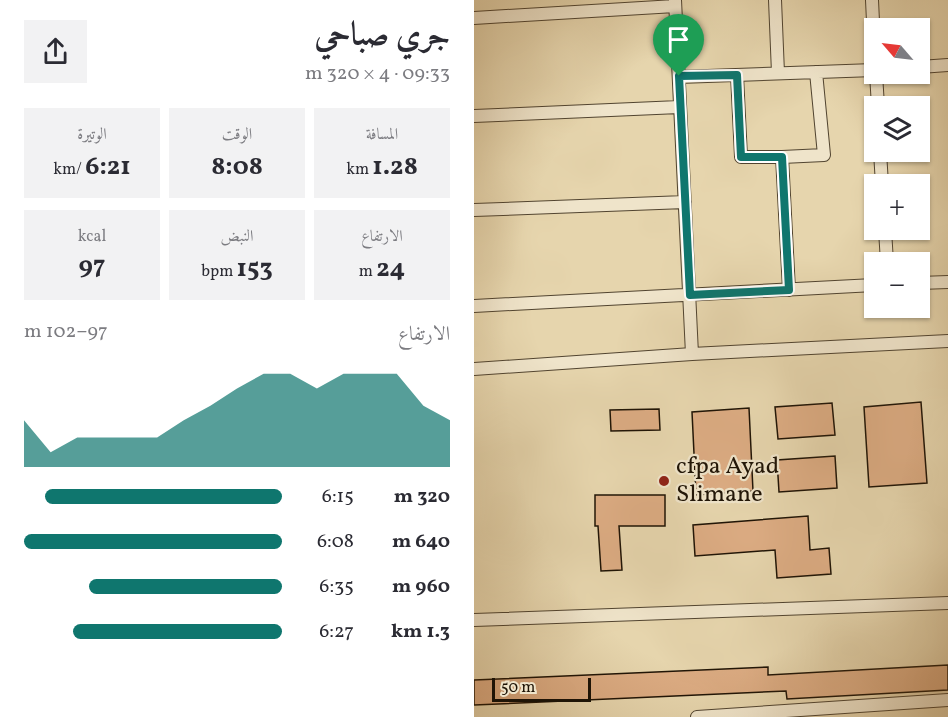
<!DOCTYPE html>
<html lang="ar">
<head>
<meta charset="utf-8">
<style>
  body { margin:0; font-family:Vollkorn,Amiri,serif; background:#f2f2f3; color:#2b2b33; direction:rtl; height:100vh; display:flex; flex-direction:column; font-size:22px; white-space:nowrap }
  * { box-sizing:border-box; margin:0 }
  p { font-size:20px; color:#7c7c81 }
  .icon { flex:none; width:33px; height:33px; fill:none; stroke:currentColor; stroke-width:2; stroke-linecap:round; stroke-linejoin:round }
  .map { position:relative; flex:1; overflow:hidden; direction:ltr }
  .sheet { display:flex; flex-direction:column; background:#fff; width:474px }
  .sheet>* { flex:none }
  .needle { width:39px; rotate:298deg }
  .controls { position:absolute; left:390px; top:18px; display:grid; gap:12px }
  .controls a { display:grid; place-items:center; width:66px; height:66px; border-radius:0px; background:#fff; box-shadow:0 2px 4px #0004; font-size:30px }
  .scale { position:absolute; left:18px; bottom:15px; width:99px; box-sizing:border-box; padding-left:6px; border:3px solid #1f1406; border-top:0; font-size:16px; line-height:21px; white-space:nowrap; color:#1f1406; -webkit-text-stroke:4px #efe4ca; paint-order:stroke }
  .pin { position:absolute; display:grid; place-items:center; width:51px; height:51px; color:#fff; margin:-62px -26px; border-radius:50% 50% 50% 0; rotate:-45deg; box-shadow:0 0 6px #0007 }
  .pin .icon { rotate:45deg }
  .round { display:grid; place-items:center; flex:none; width:63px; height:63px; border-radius:0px; background:#f2f2f3 }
  .summary { display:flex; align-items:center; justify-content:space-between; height:102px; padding:0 24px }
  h1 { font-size:33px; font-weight:700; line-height:45px }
  .metrics { display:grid; grid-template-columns:repeat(3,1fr); gap:9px; height:102px; padding:6px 24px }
  .metrics div { display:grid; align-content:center; border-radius:0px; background:#f2f2f3; text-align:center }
  .metrics b { font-size:26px; font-weight:700 }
  .metrics small { font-size:16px; font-weight:400 }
  .metrics p { font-size:16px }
  .chart { height:168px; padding:12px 24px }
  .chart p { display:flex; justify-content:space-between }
  .chart svg { width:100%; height:108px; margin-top:6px; fill:#0f766e; opacity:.7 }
  ul { padding:0 24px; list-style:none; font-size:20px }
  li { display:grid; grid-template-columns:96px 72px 1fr; align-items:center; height:45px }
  li i { height:15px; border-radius:8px; background:#0f766e }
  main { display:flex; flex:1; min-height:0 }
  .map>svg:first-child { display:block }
  .building { fill:#dcac83; stroke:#1f1406; stroke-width:1.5 }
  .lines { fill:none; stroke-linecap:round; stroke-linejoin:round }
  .minor-casing { stroke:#514430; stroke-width:14 }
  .minor { stroke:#efe4ca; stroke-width:12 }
  .route-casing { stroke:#fff; stroke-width:12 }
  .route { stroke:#0f766e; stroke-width:8 }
  .poi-dot { fill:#8f2418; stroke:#efe4ca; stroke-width:2 }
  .labels { text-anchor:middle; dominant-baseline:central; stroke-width:4.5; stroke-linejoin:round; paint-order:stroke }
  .poi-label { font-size:24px; fill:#1f1406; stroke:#efe4ca; text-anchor:start }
</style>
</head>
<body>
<main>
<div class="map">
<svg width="474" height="717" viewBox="0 0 474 717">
  <rect width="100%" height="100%" fill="#e6d5ad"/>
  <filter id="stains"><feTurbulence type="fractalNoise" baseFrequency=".00333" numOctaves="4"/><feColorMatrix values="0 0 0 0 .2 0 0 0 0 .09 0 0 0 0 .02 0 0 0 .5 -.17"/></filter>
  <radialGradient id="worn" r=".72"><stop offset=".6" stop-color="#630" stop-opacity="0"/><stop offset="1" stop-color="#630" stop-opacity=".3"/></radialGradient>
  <path class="building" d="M447,402L453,483L395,487L390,407Z
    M358,403L361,435L304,439L301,407Z
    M275,408L279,491L222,495L218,412Z
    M185,409L186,430L137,431L136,410Z
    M361,456L363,488L305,492L303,460Z
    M121,495H191V526H145L148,570L127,571L124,526H121Z
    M334,516L336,550L355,548L357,574L303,578L301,550L221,556L219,525Z
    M474,665V690L313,699L312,691L0,705V680L294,667V675Z"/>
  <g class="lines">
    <defs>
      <path id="minor" d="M201,0L218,354
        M301,0L304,73
        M398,0L400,43
        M0,18L201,6
        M446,67L474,65
        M402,74L404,106
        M263,75L267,157H308
        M205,77L400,70
        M0,116L205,107
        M406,152L408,184
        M0,210L211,202
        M411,230L413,262
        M446,283L474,282
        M315,290L308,157L350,155L342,72
        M0,306L400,285
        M0,369L218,354L474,341
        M0,620L474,603
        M223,717L474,700"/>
    </defs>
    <use href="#minor" class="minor-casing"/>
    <use href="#minor" class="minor"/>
  </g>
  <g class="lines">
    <defs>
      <path id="route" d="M263,75L267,157H308L315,290L216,295L205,76Z"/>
    </defs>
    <use href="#route" class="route-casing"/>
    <use href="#route" class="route"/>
  </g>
  <circle class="poi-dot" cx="190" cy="481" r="6"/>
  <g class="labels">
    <g class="poi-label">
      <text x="202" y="467">cfpa Ayad<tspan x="202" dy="28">Slimane</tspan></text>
    </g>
  </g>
  <rect width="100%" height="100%" filter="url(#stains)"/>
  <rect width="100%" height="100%" fill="url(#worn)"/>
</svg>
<div class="controls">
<a><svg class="needle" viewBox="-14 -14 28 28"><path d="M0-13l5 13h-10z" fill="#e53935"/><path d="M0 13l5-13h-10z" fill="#7c7c81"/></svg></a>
<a><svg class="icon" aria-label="layers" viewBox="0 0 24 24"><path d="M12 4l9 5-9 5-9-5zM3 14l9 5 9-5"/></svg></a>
<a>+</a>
<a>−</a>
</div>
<div class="scale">50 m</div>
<div class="pin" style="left:205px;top:76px;background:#1e9e55"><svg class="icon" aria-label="arrive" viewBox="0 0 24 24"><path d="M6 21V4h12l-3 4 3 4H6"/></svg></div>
</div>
<section class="sheet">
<div class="summary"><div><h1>جري صباحي</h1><p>09:33 · 4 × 320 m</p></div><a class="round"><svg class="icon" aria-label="share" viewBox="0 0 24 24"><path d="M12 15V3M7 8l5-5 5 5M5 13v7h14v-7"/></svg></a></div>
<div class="metrics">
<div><p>المسافة</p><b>1.28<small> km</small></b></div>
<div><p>الوقت</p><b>8:08</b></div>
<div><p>الوتيرة</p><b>6:21<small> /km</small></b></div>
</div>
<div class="metrics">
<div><p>الارتفاع</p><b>24<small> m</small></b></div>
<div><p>النبض</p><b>153<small> bpm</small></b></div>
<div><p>kcal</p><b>97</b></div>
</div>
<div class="chart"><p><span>الارتفاع</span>97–102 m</p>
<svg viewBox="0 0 160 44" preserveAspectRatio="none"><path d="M0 44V25L10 38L20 32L30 32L40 32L50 32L60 25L70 19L80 12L90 6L100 6L110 12L120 6L130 6L140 6L150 19L160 25V44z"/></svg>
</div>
<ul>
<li><b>320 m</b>6:15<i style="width:92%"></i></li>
<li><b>640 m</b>6:08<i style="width:100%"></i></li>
<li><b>960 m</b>6:35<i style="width:75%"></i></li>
<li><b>1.3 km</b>6:27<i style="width:81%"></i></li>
</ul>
</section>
</main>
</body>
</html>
